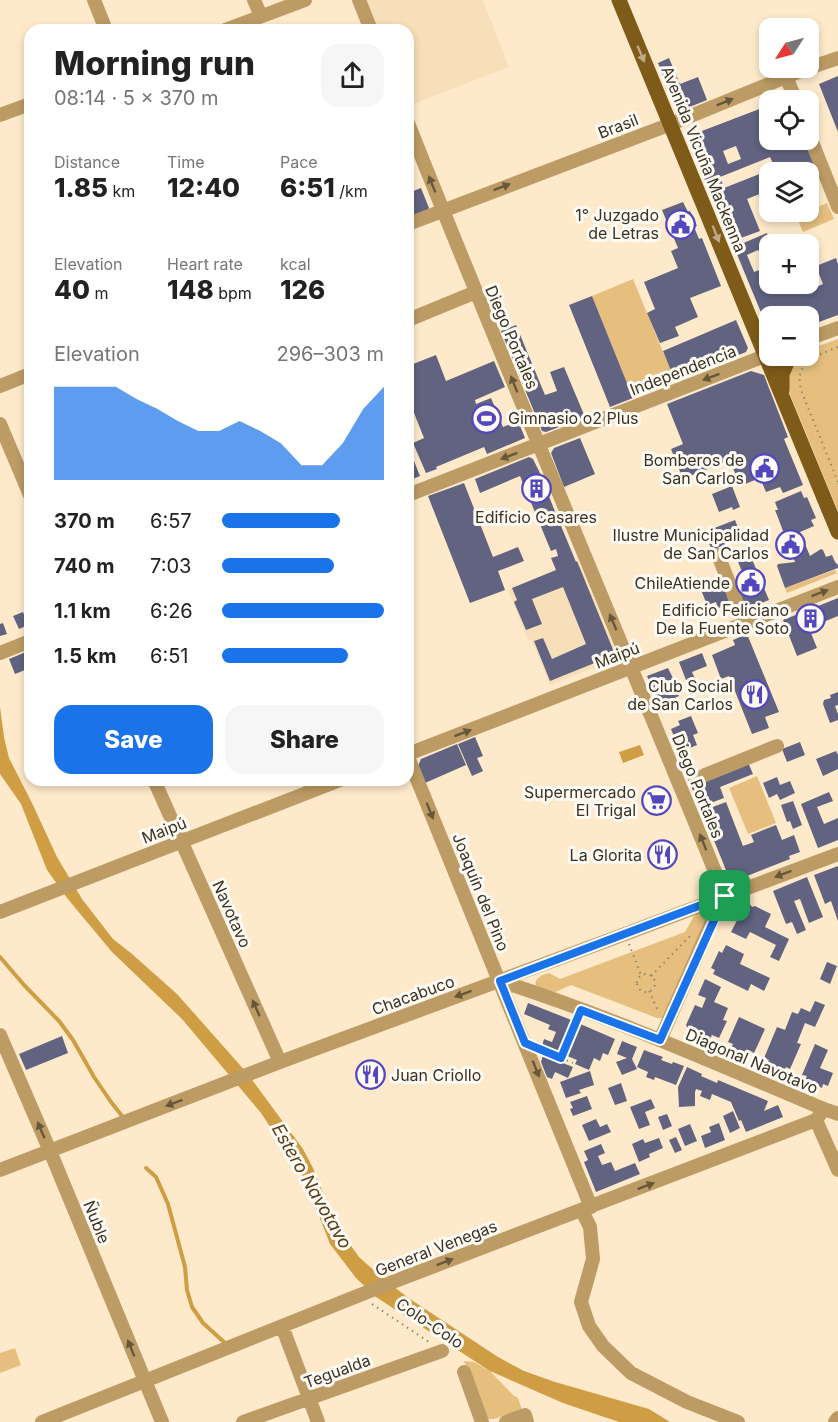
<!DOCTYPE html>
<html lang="en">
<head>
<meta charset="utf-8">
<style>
  body { margin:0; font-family:Inter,sans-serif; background:#f6f6f6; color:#222; height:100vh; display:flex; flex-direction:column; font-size:22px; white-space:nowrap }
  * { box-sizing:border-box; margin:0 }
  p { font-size:20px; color:#767676 }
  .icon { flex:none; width:33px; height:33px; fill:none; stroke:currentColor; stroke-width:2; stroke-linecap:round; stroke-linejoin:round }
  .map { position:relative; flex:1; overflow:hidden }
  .sheet { position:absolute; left:24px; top:24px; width:390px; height:762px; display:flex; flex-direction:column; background:#fff; border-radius:18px; box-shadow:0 3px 9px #0003 }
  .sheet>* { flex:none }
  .needle { width:39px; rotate:234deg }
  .fabs { position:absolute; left:759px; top:18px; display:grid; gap:12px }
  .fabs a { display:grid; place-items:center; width:60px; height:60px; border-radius:12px; background:#fff; box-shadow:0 3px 9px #0003; font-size:30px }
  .pin { position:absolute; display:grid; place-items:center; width:51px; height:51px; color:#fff; margin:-26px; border-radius:12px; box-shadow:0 3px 9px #0006 }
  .round { display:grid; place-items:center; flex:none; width:63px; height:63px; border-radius:18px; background:#f6f6f6 }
  .overview { display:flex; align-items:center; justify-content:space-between; height:102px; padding:0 30px }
  h1 { font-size:33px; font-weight:800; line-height:45px }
  .figures { display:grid; grid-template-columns:repeat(3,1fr); gap:9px; height:102px; padding:6px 30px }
  .figures div { display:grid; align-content:center }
  .figures b { font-size:26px; font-weight:800 }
  .figures small { font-size:16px; font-weight:400 }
  .figures p { font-size:16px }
  .chart { height:168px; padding:12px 30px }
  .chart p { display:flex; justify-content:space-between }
  .chart svg { width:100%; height:108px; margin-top:6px; fill:#1a73e8; opacity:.7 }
  .primary-button { display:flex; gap:12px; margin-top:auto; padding:12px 30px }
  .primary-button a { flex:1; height:69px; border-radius:18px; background:#1a73e8; color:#fff; font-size:24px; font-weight:800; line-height:69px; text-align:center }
  .primary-button a+a { background:#f6f6f6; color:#222 }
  ul { padding:0 30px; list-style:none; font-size:20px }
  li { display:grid; grid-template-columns:96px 72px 1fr; align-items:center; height:45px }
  li i { height:15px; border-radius:8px; background:#1a73e8 }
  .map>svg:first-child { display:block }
  .built { fill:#f7dfb9 }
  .green { fill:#e6bf7f }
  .water { fill:#cf9d43 }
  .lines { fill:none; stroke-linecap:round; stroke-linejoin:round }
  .stream { stroke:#cf9d43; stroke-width:4 }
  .building { fill:#616380; fill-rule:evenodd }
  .minor-tunnel { stroke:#d7c5aa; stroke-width:14; stroke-dasharray:14 7; stroke-linecap:butt }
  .path { stroke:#938671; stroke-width:2; stroke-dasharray:1.5 4.5; stroke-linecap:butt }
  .minor { stroke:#bc9b65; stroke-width:14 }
  .major { stroke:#7e5b18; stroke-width:15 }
  .oneway { fill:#beaa86 }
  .oneway2 { fill:#67573b }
  .route-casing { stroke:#fff; stroke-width:12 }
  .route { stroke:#1a73e8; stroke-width:8 }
  .labels { text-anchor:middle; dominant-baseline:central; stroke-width:6; stroke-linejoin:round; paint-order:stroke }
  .street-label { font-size:16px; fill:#393225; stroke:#fefaf4 }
  .poi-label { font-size:16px; fill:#393225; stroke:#fefaf4; text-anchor:end }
  .water-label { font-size:18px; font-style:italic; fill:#57411c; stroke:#fefaf4 }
</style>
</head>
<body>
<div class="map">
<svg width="838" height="1422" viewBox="0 0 838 1422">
  <rect width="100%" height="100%" fill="#feeacb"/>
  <path class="built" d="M364,0H483L509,67L408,106V30H376Z
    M578,561L619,658L550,685L531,639L528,640L508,590Z"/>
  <path class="green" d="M827,203L834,219L803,232L796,216Z
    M633,279L675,381L633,398L592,296Z
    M838,339V511L787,387C788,372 792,366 803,356H808L809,351L813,348Z
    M835,570L837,573L787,593L785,588Z
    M757,776L776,823L748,834L729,788Z
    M699,913L706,916L708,919L663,1018H657L571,985L551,994L535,988L536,980L542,975L549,973L560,979L685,932L694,916Z
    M15,1348L21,1365L0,1373V1353Z
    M464,1361L474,1362L490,1371L513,1395L518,1398L522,1410L494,1419H488L486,1417Z"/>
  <path class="water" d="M0,707L4,737L9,758L32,803L57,857L82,899L113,939L132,954L177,994L247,1073L303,1149L313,1168L332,1215L344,1236L359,1257L378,1274L407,1297L498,1357L524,1371L555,1382L649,1409L670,1422H619L563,1403L490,1371L376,1297L356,1278L330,1244L304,1178L261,1113L182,1019L112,952L67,898L47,870L21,804L0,774Z
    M640,745L644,755L623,763L619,752Z"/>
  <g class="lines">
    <path class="stream" d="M0,957L24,985L59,1021L73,1040L94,1077L111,1102L122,1116
      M146,1168L156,1177L168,1204L185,1267L187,1290L192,1307L203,1323L225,1343"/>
  </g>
  <path class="building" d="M669,58L680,84L698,77L707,100L682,110L675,106L658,63Z
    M838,76V132L819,84Z
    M770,105V140H804L817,172L808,175V172H770V190L747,199L760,231L730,242L689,141L694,134ZM736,146L741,159L728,164L723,151ZM770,157L775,168L724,188L720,177Z
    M421,188L429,208L425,213L408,220V211L412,210L408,200V193Z
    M683,202L688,212L690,211L697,226L694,227L699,239L702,238L721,286L690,298L698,317L675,327L679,336L660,343L647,313L655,309L644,282L678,268L671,251L678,248L662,210Z
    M767,233L768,237L772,235L776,244H770L769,249L760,253L758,250L747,255L754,272L770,266V284H793L794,285L805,284L808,291L823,284L816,266L836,258L838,264V315L808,326V316H770L769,332L734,247Z
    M592,296L633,398L610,407L569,305Z
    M736,320L748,348L746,352L675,381L663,351Z
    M516,325L545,395L557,391L550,372L564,367L585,417L546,432L542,431L501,331Z
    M436,355L446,381L494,361L505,387L475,400L476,404L491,398L503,427L518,421L525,438L487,454L484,447L436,467L437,469L426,473L413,443L424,438L408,398V366Z
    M751,371L764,375L788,437L784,439L803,485L783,493L780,487L766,492L760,478L740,486L730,460L683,479L671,449L683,444L667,404Z
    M580,438L595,474L564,487L551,453L554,448Z
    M408,446L420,476L408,481Z
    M529,457L533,459L539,471L554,509L576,562L577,561L614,652L612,656L550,681L534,641L543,638L552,659L586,644L563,587L532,599L542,624L526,630L514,602L517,600L512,588L556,570L551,558L558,556L556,549L551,551L520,476L480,493L475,479Z
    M464,483L493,557L518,547L524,561L498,571L505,590L470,603L428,496Z
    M732,486L740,507L733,510L732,507L719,512L712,494Z
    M801,491L804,498L807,497L816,518L811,520L814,526L800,532L810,556L821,549L823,550L826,557L832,555L835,562L838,565V568L785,588L777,566L778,564L795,562L775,510H778L775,502Z
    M735,520L742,538L712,550L704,532Z
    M749,552L769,600L742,611L732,587L748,580L745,573L743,574L736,557Z
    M724,578L731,595L727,596L730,604L718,608L716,602L707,605L700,587Z
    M838,598V616L809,628L817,648L797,656L783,620Z
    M23,612L28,625L19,629L13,616Z
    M3,623L7,634L0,636V624Z
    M747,634L779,712L765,717L769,728L752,734L729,676L721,679L712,655L735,645L733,640Z
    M26,652L30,663V668L15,674L9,659Z
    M702,653L707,666L692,672L700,690L691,693L679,662Z
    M668,668L674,680L653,689L647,676Z
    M674,684L679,696L659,705L654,692Z
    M838,692V705L835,706L838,714V720L830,723L823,704L824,700L831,698L830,695Z
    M691,716L698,733L693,735L697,745L685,750L683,745L678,747L671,729L680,725L678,721Z
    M475,737L483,756L477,758L483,771L472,776L458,744Z
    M800,742L805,755L787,762L782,749Z
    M457,744L466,765L425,783L418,766L421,759Z
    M836,751L838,755V769L823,776L816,759Z
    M747,760L753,774L720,787L724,798L700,807L688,779L704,772Z
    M777,777L780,785L790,781L795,793L780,800L777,794L769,798L763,783Z
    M829,792L833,801L817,807L824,824L838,818V840L818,848L801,804Z
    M793,801L802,825L793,829L790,821L787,822L781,805Z
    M726,802L743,846L754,842L751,835L776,825L782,840L794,835L800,852L789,856L790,859L742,878L736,879L728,875L702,811Z
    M838,866V921L831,901L825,904L814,875Z
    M807,877L823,917L809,923L800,899L794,901L806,930L797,934L792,922L786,924L773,891Z
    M749,903L752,907L755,906L771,914L765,927L789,939L779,961L770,957L776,945L750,932L746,939L731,932L745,905Z
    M726,945L744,954L740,964L770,978L764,991L751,984L748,991L713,974L715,970L711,968L719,951L722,953Z
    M827,962L837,966L830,984L820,979Z
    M705,979L721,987L714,1002L728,1008L723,1020L727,1021L719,1038L712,1035L710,1039L688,1029L686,1025L695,1005L702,1008L706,998L698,995Z
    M815,1001L825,1005L815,1027L805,1023L797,1043L801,1044L790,1069L786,1067L784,1071L767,1063L769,1060L764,1058L777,1027L785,1030L792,1012L798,1014L801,1008L810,1012Z
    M528,1003L574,1021L560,1054L542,1046L544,1039L552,1042L556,1032L548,1029L550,1025L524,1014Z
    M739,1017L765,1029L754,1053L750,1051L748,1055L740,1051L731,1048L733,1044L728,1042Z
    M578,1023L615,1039L608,1055L603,1053L600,1061L594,1058L589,1070L575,1064L577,1060L565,1055Z
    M62,1036L68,1053L26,1070L19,1054Z
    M622,1041L637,1047L632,1059L637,1069L622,1075L616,1062L627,1058L617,1054Z
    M815,1044L828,1050L820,1068L833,1073L828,1086L823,1084L822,1088L805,1080L807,1076L802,1075Z
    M644,1050L663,1057L661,1060L672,1064L673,1062L684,1066L676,1085L655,1077L654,1080L646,1077L648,1072L637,1067Z
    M543,1055L573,1067L568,1078L555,1072L552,1079L547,1077L541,1062Z
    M687,1067L702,1074L701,1076L717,1083L718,1080L768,1101L764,1111L778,1105L783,1117L746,1132L741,1120L739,1121L731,1102L712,1094L710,1100L700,1096L702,1091L696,1089L695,1092V1106L679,1107L678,1087Z
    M590,1071L594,1085L579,1090L581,1093L566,1098L560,1082Z
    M621,1083L627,1101L615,1105L608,1088Z
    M587,1096L592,1109L573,1116L570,1109L573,1108L570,1102Z
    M651,1099L655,1108L645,1112L650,1125L639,1129L630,1107Z
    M733,1111L740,1128L730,1133L723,1116Z
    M667,1114L672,1126L663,1130L658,1117Z
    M596,1119L600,1127L607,1124L611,1132L589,1141L582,1125Z
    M719,1123L725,1140L705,1148L701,1136L711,1132L709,1127Z
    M690,1124L697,1141L685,1146L678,1129Z
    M676,1137L682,1150L675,1153L669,1140Z
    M659,1138L663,1148L649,1154L650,1157L639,1162L632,1144L643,1139L645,1143Z
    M601,1144L605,1153L598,1156L602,1165L611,1162L615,1171L635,1163L640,1174L596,1192L584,1162L588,1160L584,1151Z"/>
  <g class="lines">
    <path class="minor-tunnel" d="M689,781L705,775"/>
    <path class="path" d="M838,347C813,357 791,364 803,395L838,482
      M629,944L641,975
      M637 983a9 9 0 1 1 18 0a9 9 0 1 1-18 0Z
      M651,976L691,935
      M649,991L659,1013
      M541,1050L561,1058L577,1020
      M561,1058L573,1063
      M372,1304L429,1342"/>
    <path class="minor" d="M94,0L106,30
      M254,0L261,16
      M359,0L371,30
      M225,30L305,0
      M786,77L796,100
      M0,115L30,104
      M408,123C511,382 620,638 725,896L717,910L660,1040
      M808,132L838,207
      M408,224L671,124L803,70L838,58
      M408,320L476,292
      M808,339L838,328
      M0,386L30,374
      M0,424L30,495
      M408,495L770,354
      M718,555L745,623
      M0,653L30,641
      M408,754L838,587
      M408,757L591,1207
      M705,775L777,746
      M154,780L280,1062
      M0,912L340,780
      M500,981C610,1016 717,1064 824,1109L838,1114
      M0,1035L50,1151L162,1422
      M816,1120L838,1170
      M0,1170L280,1062L625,934L838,854
      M582,1211L590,1227L593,1259L581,1302L589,1326L603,1346L631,1373L687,1402L738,1422
      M282,1326L318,1422
      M464,1372L482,1422
      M42,1422L390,1283L816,1120L824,1109
      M243,1422L442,1351
      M506,1422L525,1415L527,1422
      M835,1422L838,1418"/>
    <path class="major" d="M619,0L838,532
      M782,390V374L790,356"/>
  </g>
  <defs><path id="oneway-solid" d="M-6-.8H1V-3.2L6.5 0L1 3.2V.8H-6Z" transform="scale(1.5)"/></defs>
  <g class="oneway">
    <use href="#oneway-solid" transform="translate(641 54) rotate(67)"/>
    <use href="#oneway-solid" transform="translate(716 234) rotate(68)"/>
  </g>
  <g class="oneway2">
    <use href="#oneway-solid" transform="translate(725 102) rotate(-22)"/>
    <use href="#oneway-solid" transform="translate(432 184) rotate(-112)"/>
    <use href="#oneway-solid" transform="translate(502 187) rotate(-21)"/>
    <use href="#oneway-solid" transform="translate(711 377) rotate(159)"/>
    <use href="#oneway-solid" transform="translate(514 384) rotate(-112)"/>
    <use href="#oneway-solid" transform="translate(509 456) rotate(159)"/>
    <use href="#oneway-solid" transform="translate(820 593) rotate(-21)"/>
    <use href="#oneway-solid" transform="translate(613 622) rotate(-113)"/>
    <use href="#oneway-solid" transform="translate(463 733) rotate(-21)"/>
    <use href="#oneway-solid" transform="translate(430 811) rotate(68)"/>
    <use href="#oneway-solid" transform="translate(703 842) rotate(-112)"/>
    <use href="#oneway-solid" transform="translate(783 874) rotate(159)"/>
    <use href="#oneway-solid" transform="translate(463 994) rotate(160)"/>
    <use href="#oneway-solid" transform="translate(256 1008) rotate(-114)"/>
    <use href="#oneway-solid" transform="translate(536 1069) rotate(68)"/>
    <use href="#oneway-solid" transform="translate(174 1103) rotate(159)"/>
    <use href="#oneway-solid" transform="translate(41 1130) rotate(-113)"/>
    <use href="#oneway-solid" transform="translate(646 1186) rotate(-21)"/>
    <use href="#oneway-solid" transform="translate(445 1262) rotate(-21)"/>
    <use href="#oneway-solid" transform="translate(131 1348) rotate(-112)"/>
  </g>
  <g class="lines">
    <defs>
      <path id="route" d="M725,896L660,1040L581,1010L561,1058L525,1043L500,981Z"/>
    </defs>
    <use href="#route" class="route-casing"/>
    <use href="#route" class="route"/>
  </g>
  <defs>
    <symbol id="civic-ring" viewBox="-11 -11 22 22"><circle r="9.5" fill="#fefaf4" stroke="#5247be" stroke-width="1.5"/><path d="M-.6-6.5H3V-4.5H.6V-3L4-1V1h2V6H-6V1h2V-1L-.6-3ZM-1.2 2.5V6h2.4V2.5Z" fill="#5247be"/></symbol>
    <symbol id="stadium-ring" viewBox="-11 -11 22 22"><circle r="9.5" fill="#fefaf4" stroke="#5247be" stroke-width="1.5"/><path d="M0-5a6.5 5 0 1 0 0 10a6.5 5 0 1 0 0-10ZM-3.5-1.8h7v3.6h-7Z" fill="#5247be"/></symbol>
    <symbol id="building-ring" viewBox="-11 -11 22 22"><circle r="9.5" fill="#fefaf4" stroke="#5247be" stroke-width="1.5"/><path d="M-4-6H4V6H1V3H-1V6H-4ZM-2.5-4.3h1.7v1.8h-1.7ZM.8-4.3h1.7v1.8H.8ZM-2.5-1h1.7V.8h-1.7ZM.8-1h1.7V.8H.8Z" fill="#5247be"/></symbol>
    <symbol id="restaurant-ring" viewBox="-11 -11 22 22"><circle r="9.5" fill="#fefaf4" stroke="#5247be" stroke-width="1.5"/><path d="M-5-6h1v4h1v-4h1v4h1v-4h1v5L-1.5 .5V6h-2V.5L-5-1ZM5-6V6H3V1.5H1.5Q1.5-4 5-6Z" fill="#5247be"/></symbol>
    <symbol id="supermarket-ring" viewBox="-11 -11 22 22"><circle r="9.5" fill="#fefaf4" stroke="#5247be" stroke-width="1.5"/><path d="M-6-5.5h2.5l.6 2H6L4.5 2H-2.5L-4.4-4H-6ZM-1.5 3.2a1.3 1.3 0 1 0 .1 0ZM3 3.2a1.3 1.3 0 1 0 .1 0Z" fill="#5247be"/></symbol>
  </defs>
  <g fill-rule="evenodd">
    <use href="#civic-ring" x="664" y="208" width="33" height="33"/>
    <use href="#stadium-ring" x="470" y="402" width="33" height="33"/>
    <use href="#civic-ring" x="748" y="452" width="33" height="33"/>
    <use href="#building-ring" x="520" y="472" width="33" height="33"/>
    <use href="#civic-ring" x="774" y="528" width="33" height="33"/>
    <use href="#civic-ring" x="734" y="566" width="33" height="33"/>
    <use href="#building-ring" x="794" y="602" width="33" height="33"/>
    <use href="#restaurant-ring" x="738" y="678" width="33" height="33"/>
    <use href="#supermarket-ring" x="640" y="784" width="33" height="33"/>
    <use href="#restaurant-ring" x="646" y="838" width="33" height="33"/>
    <use href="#restaurant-ring" x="354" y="1058" width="33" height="33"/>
  </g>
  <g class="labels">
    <g class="street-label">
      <text transform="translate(618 126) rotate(-21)">Brasil</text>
      <text transform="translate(704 159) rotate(68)">Avenida Vicuña Mackenna</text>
      <text transform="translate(512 337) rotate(67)">Diego Portales</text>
      <text transform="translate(683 370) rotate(-21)">Independencia</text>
      <text transform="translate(617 655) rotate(-21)">Maipú</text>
      <text transform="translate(698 786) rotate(68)">Diego Portales</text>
      <text transform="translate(164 830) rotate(-21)">Maipú</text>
      <text transform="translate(481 892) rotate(68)">Joaquín del Pino</text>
      <text transform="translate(232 914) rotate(66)">Navotavo</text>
      <text transform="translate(413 995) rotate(-20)">Chacabuco</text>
      <text transform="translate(752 1061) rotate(23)">Diagonal Navotavo</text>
      <text transform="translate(97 1222) rotate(68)">Ñuble</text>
      <text transform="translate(436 1248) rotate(-21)">General Venegas</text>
      <text transform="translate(430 1323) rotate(34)">Colo-Colo</text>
      <text transform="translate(337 1371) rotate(-20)">Tegualda</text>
    </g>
    <g class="poi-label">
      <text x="659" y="215">1° Juzgado<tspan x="659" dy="18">de Letras</tspan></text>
      <text x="508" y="418" text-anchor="start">Gimnasio o2 Plus</text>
      <text x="744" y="460">Bomberos de<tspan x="744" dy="18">San Carlos</tspan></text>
      <text x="536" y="517" text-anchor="middle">Edificio Casares</text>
      <text x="769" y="535">Ilustre Municipalidad<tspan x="769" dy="18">de San Carlos</tspan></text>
      <text x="730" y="583">ChileAtiende</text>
      <text x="789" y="610">Edificio Feliciano<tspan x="789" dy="18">De la Fuente Soto</tspan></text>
      <text x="733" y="686">Club Social<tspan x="733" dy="18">de San Carlos</tspan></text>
      <text x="636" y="792">Supermercado<tspan x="636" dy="18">El Trigal</tspan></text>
      <text x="642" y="855">La Glorita</text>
      <text x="391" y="1075" text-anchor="start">Juan Criollo</text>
    </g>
    <g class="water-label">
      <text transform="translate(312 1186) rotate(60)">Estero Navotavo</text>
    </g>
  </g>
</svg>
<div class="fabs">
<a><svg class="needle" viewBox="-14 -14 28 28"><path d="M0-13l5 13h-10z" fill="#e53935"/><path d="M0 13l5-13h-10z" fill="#767676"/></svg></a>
<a><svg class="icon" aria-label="locate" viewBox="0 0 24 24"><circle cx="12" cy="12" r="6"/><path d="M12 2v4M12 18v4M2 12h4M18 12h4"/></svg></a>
<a><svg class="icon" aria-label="layers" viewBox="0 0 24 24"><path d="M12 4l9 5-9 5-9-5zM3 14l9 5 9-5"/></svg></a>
<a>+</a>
<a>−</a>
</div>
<div class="pin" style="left:725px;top:896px;background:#1e9e55"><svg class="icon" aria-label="arrive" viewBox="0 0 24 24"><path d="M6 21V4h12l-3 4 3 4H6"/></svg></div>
<section class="sheet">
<div class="overview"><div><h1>Morning run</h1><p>08:14 · 5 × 370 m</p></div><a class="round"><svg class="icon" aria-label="share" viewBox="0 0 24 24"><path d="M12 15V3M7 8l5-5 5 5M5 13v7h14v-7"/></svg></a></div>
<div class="figures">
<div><p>Distance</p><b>1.85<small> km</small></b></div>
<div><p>Time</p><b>12:40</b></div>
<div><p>Pace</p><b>6:51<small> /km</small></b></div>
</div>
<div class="figures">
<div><p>Elevation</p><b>40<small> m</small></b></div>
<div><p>Heart rate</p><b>148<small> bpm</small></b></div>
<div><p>kcal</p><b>126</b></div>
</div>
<div class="chart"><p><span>Elevation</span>296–303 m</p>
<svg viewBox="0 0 160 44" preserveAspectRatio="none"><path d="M0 44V6L10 6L20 6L30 6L40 11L50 15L60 20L70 24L80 24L90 20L100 24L110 29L120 38L130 38L140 29L150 15L160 6V44z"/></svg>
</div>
<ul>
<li><b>370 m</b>6:57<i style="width:73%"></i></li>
<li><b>740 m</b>7:03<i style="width:69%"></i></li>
<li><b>1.1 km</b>6:26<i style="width:100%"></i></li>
<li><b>1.5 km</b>6:51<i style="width:78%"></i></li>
</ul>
<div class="primary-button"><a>Save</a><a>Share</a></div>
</section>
</div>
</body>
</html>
